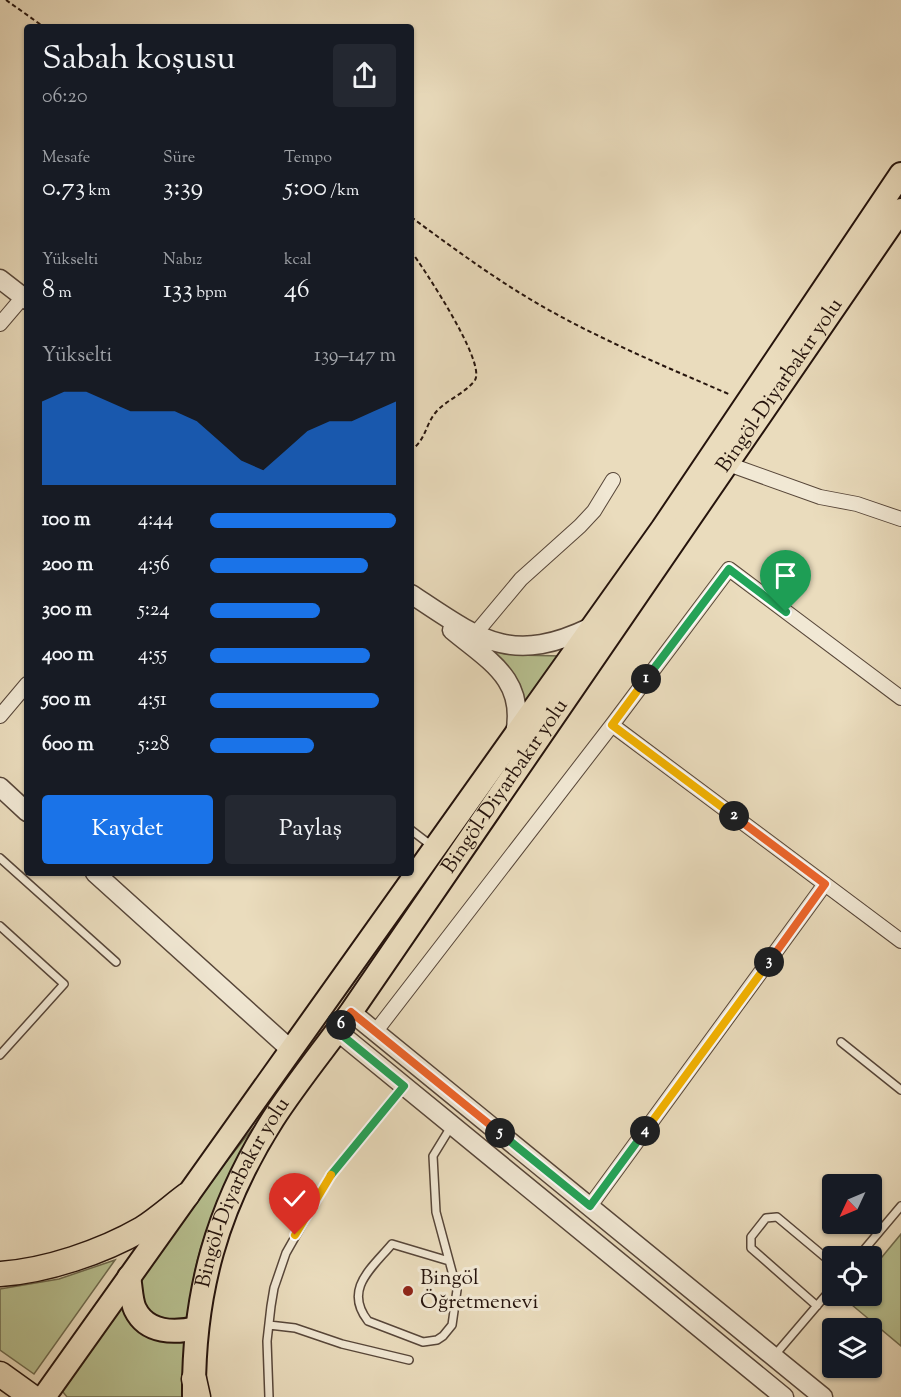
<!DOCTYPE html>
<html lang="tr">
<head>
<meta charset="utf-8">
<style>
  body { margin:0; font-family:"Sorts Mill Goudy",serif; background:#242831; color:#f1f3f6; height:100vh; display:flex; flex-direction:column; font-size:22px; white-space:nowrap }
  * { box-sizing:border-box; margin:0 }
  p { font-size:20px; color:#9ea1a6 }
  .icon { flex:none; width:33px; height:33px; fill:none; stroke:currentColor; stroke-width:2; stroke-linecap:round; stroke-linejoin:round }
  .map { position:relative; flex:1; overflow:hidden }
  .side { position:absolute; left:24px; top:24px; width:390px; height:852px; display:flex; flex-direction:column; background:#171b24; border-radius:6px; box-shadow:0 2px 4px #0004 }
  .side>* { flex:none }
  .needle { width:39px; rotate:226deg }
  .fabs { position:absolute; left:822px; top:1174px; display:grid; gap:12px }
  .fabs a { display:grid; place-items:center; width:60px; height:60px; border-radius:6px; background:#171b24; box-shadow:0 2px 4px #0004; font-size:30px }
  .pin { position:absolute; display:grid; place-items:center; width:51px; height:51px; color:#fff; margin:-62px -26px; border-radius:50% 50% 50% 0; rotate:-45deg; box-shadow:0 0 6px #0007 }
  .pin .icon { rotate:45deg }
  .km { position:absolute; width:30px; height:30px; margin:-15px; border-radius:50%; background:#222; color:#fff; font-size:16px; line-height:30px; text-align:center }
  .round { display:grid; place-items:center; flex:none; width:63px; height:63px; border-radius:6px; background:#242831 }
  .overview { display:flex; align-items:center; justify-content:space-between; height:102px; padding:0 18px }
  h1 { font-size:33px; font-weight:600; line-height:45px }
  .metrics { display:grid; grid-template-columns:repeat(3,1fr); gap:9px; height:102px; padding:6px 18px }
  .metrics div { display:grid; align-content:center }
  .metrics b { font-size:26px; font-weight:600 }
  .metrics small { font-size:16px; font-weight:400 }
  .metrics p { font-size:16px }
  .chart { height:168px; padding:12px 18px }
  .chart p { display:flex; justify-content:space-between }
  .chart svg { width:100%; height:108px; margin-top:6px; fill:#1a73e8; opacity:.7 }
  .cta { display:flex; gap:12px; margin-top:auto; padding:12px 18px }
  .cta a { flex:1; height:69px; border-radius:6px; background:#1a73e8; color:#fff; font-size:24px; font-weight:600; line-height:69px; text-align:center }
  .cta a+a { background:#242831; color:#f1f3f6 }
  ul { padding:0 18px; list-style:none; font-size:20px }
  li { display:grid; grid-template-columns:96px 72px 1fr; align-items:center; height:45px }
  li i { height:15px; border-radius:8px; background:#1a73e8 }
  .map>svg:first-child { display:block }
  .green { fill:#b7c090; stroke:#6e6a4e; stroke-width:1.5 }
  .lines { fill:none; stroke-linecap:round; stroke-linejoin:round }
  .service-casing { stroke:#574639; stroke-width:10 }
  .minor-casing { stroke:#574639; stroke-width:16 }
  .tertiary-casing { stroke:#574639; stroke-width:21 }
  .primary-casing { stroke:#26140d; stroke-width:26 }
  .trunk-casing { stroke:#26140d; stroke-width:27 }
  .path { stroke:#26140d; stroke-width:2; stroke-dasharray:4.5 3; stroke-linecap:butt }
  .service { stroke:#f1e8d4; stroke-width:7 }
  .minor { stroke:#f1e8d4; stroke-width:14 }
  .tertiary { stroke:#f1e8d4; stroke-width:18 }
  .primary { stroke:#eadcbd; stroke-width:22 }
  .trunk { stroke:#eadcbd; stroke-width:24 }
  .split-1-casing { stroke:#fff; stroke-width:12 }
  .split-2-casing { stroke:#fff; stroke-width:12 }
  .split-3-casing { stroke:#fff; stroke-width:12 }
  .split-4-casing { stroke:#fff; stroke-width:12 }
  .split-5-casing { stroke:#fff; stroke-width:12 }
  .split-6-casing { stroke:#fff; stroke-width:12 }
  .split-7-casing { stroke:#fff; stroke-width:12 }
  .split-8-casing { stroke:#fff; stroke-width:12 }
  .split-1 { stroke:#22a559; stroke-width:8 }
  .split-2 { stroke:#f5b400; stroke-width:8 }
  .split-3 { stroke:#f0652b; stroke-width:8 }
  .split-4 { stroke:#f5b400; stroke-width:8 }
  .split-5 { stroke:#22a559; stroke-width:8 }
  .split-6 { stroke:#f0652b; stroke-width:8 }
  .split-7 { stroke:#22a559; stroke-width:8 }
  .split-8 { stroke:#f5b400; stroke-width:8 }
  .poi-dot { fill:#8f2418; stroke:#f1e8d4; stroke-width:2 }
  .labels { text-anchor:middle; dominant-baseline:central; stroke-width:6; stroke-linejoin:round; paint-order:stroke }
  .street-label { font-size:21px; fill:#26140d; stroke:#f1e8d4 }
  .poi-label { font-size:21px; fill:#26140d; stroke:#f1e8d4; text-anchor:start }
</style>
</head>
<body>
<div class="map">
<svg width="901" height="1397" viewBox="0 0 901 1397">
  <rect width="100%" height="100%" fill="#eadcbd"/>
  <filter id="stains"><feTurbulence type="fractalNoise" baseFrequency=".00333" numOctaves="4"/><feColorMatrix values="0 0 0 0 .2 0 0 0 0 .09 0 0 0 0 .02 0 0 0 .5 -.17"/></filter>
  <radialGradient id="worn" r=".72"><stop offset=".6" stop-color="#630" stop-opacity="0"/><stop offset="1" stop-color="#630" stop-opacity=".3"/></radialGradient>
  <path class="green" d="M487,647L517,655L560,656L525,706Z
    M253,1128C230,1177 201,1228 193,1282C188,1320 187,1359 184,1397H67L63,1392L64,1387L191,1206Z
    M901,1234V1346L846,1300L849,1296H872V1269Z
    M115,1260L34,1374L0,1350V1289L59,1279Z"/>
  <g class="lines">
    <defs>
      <path id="service" d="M411,830L432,846
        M0,858L116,962
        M0,926L64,984L0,1055
        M841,1042L901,1090
        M858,1257L901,1206
        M449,1261L392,1244C372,1268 343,1289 368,1321L423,1342L437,1340L443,1336L452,1325L457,1290L436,1212L433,1156L452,1125
        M817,1306L751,1248V1237L766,1218L777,1217L832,1263
        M269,1325L295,1328L342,1344L409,1360
        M774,1356L832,1288
        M269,1397L267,1341L271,1306L274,1288L286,1253L328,1179L404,1086"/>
      <path id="minor" d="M0,324L23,297
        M728,464L820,497L857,504L901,519
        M475,634L521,579L580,526L594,511L613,480
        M0,716L27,684
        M612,725L901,941
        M376,1031L612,725L729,569L901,698
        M590,1206L825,884"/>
      <path id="tertiary" d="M0,279L27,300
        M411,594C479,639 510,666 591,627
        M452,630C489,661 526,679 515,734
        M0,787L27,812
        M95,873L291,1050
        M351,1012L823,1397
        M337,1031L784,1397"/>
      <g id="primary">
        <path d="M129,1277C131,1287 131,1301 135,1309C147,1334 175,1333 197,1328"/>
        <path d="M44,1397L662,529L901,174"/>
        <path id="s1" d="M194,1397C193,1293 217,1207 273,1119C297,1082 325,1048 351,1012L901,210"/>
      </g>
      <path id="trunk" d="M0,1274C46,1271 102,1252 142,1229C158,1219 172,1206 187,1195
        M0,1374L32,1397
        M194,1379L198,1397"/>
    </defs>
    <use href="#service" class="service-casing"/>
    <use href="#minor" class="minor-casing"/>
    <use href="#tertiary" class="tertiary-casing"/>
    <use href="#primary" class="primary-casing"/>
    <use href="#trunk" class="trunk-casing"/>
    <path class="path" d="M6,0L44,27
      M411,217C453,248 495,279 540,305C601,340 666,367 731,395
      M411,251C424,269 486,362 475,380C466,393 446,400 436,412C425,425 426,440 411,450"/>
    <use href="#service" class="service"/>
    <use href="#minor" class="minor"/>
    <use href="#tertiary" class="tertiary"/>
    <use href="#primary" class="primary"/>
    <use href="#trunk" class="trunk"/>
  </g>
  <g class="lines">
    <defs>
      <path id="split-1" d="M646,679L729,569L786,612"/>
      <path id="split-2" d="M646,679L612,725L734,816"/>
      <path id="split-3" d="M734,816L825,884L769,962"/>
      <path id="split-4" d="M645,1131L769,962"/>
      <path id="split-5" d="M500,1133L590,1206L645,1131"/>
      <path id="split-6" d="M341,1025L351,1012L500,1133"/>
      <path id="split-7" d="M331,1175L404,1086L337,1031L341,1025"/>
      <path id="split-8" d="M295,1235L331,1175"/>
    </defs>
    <use href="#split-1" class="split-1-casing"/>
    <use href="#split-2" class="split-2-casing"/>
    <use href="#split-3" class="split-3-casing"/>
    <use href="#split-4" class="split-4-casing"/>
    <use href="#split-5" class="split-5-casing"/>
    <use href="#split-6" class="split-6-casing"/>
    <use href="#split-7" class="split-7-casing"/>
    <use href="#split-8" class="split-8-casing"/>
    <use href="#split-1" class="split-1"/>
    <use href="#split-2" class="split-2"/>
    <use href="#split-3" class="split-3"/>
    <use href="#split-4" class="split-4"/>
    <use href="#split-5" class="split-5"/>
    <use href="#split-6" class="split-6"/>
    <use href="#split-7" class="split-7"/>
    <use href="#split-8" class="split-8"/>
  </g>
  <circle class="poi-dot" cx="408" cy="1291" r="6"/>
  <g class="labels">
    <g class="street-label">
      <text stroke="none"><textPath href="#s1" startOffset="1185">Bingöl-Diyarbakır yolu</textPath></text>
      <text stroke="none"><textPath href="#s1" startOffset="699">Bingöl-Diyarbakır yolu</textPath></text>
      <text stroke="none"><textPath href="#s1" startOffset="213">Bingöl-Diyarbakır yolu</textPath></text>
    </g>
    <g class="poi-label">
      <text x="420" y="1279">Bingöl<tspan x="420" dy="24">Öğretmenevi</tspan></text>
    </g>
  </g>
  <rect width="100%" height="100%" filter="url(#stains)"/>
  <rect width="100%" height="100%" fill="url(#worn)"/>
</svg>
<div class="fabs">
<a><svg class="needle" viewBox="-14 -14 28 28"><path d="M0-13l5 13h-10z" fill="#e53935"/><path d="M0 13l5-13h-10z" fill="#9ea1a6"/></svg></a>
<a><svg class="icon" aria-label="locate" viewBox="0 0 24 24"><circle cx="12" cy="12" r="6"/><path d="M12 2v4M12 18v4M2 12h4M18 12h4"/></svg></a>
<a><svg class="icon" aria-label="layers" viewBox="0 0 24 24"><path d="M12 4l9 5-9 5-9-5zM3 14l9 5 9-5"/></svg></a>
</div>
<div class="pin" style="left:786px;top:612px;background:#1e9e55"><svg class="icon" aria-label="arrive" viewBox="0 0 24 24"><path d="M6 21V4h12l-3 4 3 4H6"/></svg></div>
<div class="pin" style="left:295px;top:1235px;background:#d93025"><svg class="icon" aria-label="check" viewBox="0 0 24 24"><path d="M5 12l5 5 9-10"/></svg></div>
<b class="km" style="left:646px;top:679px">1</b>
<b class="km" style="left:734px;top:816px">2</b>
<b class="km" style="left:769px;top:962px">3</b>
<b class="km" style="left:645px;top:1131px">4</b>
<b class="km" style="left:500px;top:1133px">5</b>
<b class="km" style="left:341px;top:1025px">6</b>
<section class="side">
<div class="overview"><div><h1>Sabah koşusu</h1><p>06:20</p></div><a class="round"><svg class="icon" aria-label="share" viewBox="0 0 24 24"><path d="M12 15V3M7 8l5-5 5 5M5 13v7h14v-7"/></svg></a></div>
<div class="metrics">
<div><p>Mesafe</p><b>0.73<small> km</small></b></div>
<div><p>Süre</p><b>3:39</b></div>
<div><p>Tempo</p><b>5:00<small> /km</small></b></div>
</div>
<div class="metrics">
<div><p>Yükselti</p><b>8<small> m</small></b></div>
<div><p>Nabız</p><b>133<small> bpm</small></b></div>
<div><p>kcal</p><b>46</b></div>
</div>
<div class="chart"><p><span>Yükselti</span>139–147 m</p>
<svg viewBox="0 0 160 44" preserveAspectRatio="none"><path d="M0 44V10L10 6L20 6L30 10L40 14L50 14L60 14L70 18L80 26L90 34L100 38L110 30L120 22L130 18L140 18L150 14L160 10V44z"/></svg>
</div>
<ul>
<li><b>100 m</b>4:44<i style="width:100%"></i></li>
<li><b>200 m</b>4:56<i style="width:85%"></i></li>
<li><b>300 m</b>5:24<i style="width:59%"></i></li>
<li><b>400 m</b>4:55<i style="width:86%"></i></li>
<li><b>500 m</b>4:51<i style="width:91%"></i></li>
<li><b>600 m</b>5:28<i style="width:56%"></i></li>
</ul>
<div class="cta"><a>Kaydet</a><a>Paylaş</a></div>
</section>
</div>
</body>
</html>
